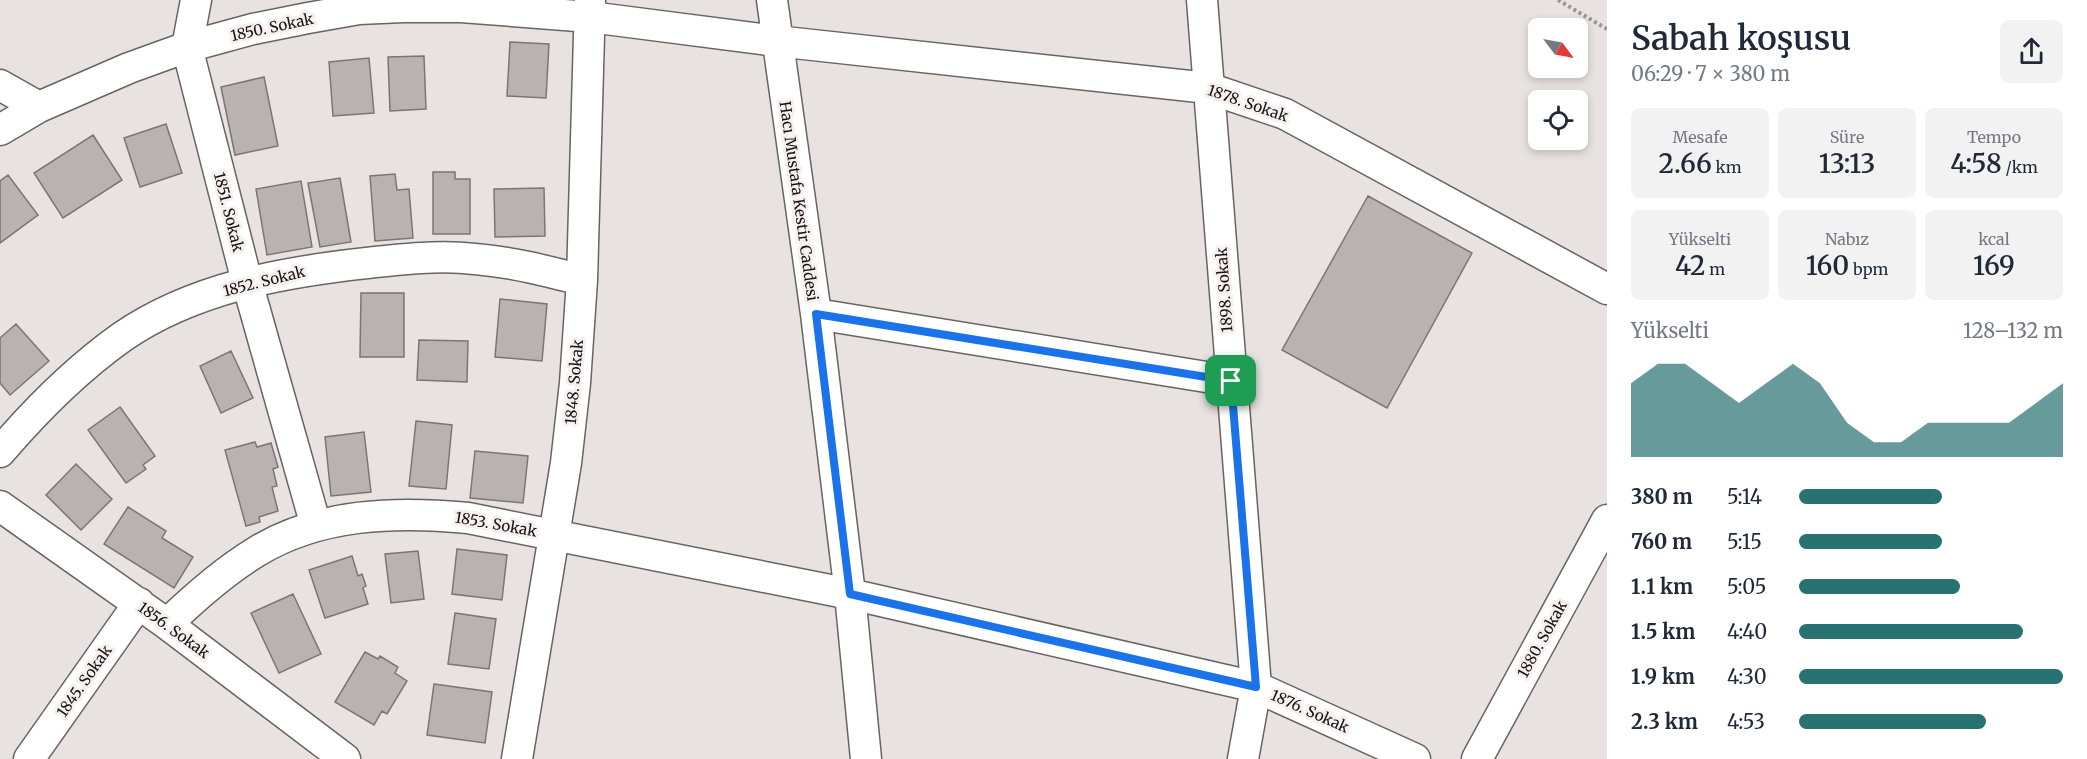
<!DOCTYPE html>
<html lang="tr">
<head>
<meta charset="utf-8">
<style>
  body { margin:0; font-family:Merriweather,serif; background:#f2f2f3; color:#1f2937; height:100vh; display:flex; flex-direction:column; font-size:22px; white-space:nowrap }
  * { box-sizing:border-box; margin:0 }
  p { font-size:20px; color:#747a83 }
  .icon { flex:none; width:33px; height:33px; fill:none; stroke:currentColor; stroke-width:2; stroke-linecap:round; stroke-linejoin:round }
  .map { position:relative; flex:1; overflow:hidden }
  .sheet { display:flex; flex-direction:column; background:#fff; width:480px }
  .sheet>* { flex:none }
  .needle { width:39px; rotate:122deg }
  .fabs { position:absolute; left:1528px; top:18px; display:grid; gap:12px }
  .fabs a { display:grid; place-items:center; width:60px; height:60px; border-radius:9px; background:#fff; box-shadow:0 3px 9px #0003; font-size:30px }
  .pin { position:absolute; display:grid; place-items:center; width:51px; height:51px; color:#fff; margin:-26px; border-radius:12px; box-shadow:0 3px 9px #0006 }
  .round { display:grid; place-items:center; flex:none; width:63px; height:63px; border-radius:9px; background:#f2f2f3 }
  .summary { display:flex; align-items:center; justify-content:space-between; height:102px; padding:0 24px }
  h1 { font-size:33px; font-weight:600; line-height:45px }
  .figures { display:grid; grid-template-columns:repeat(3,1fr); gap:9px; height:102px; padding:6px 24px }
  .figures div { display:grid; align-content:center; border-radius:9px; background:#f2f2f3; text-align:center }
  .figures b { font-size:26px; font-weight:600 }
  .figures small { font-size:16px; font-weight:400 }
  .figures p { font-size:16px }
  .chart { height:168px; padding:12px 24px }
  .chart p { display:flex; justify-content:space-between }
  .chart svg { width:100%; height:108px; margin-top:6px; fill:#287271; opacity:.7 }
  ul { padding:0 24px; list-style:none; font-size:20px }
  li { display:grid; grid-template-columns:96px 72px 1fr; align-items:center; height:45px }
  li i { height:15px; border-radius:8px; background:#287271 }
  main { display:flex; flex:1; min-height:0 }
  .map>svg:first-child { display:block }
  .building { fill:#b8b3b2; stroke:#7a7674; stroke-width:1.5 }
  .lines { fill:none; stroke-linecap:round; stroke-linejoin:round }
  .minor-casing { stroke:#696462; stroke-width:33 }
  .path { stroke:#999594; stroke-width:4; stroke-dasharray:3 3; stroke-linecap:butt }
  .minor { stroke:#fff; stroke-width:30 }
  .route-casing { stroke:#fff; stroke-width:12 }
  .route { stroke:#1a73e8; stroke-width:8 }
  .labels { text-anchor:middle; dominant-baseline:central; stroke-width:6; stroke-linejoin:round; paint-order:stroke }
  .street-label { font-size:15px; fill:#161413; stroke:#f6f1ef }
</style>
</head>
<body>
<main>
<div class="map">
<svg width="1607" height="759" viewBox="0 0 1607 759">
  <rect width="100%" height="100%" fill="#e8e3e1"/>
  <path class="building" d="M510,42L549,44L546,98L507,96Z
    M424,56L426,109L390,111L388,57Z
    M369,58L374,113L333,116L329,62Z
    M264,77L278,146L235,155L221,87Z
    M166,124L182,173L140,187L124,138Z
    M93,135L122,180L63,218L34,173Z
    M433,172H455V179H470V234H433Z
    M395,174L397,190L409,189L413,238L375,241L370,176Z
    M8,175L38,215L0,243V181Z
    M340,178L351,242L320,247L308,183Z
    M301,181L312,247L267,255L256,189Z
    M544,188L545,236L495,237L494,189Z
    M1368,196L1472,253L1387,408L1282,350Z
    M361,293H404V357H360Z
    M500,299L547,304L542,361L495,357Z
    M16,324L49,361L10,395L0,383V338Z
    M419,340L468,341L467,382L417,380Z
    M231,351L253,398L221,413L200,366Z
    M120,407L155,456L143,465L146,469L126,483L88,430Z
    M416,421L452,425L446,489L409,486Z
    M364,432L371,492L331,496L325,437Z
    M255,442L257,447L271,443L278,467L273,469L277,486L272,487L278,511L259,517L260,522L246,526L225,450Z
    M475,451L528,456L523,503L470,498Z
    M76,464L112,499L81,530L46,495Z
    M128,507L166,531L162,538L193,557L174,588L104,544Z
    M457,549L507,555L502,600L452,594Z
    M418,551L424,599L391,603L385,554Z
    M352,556L358,576L362,574L366,586L363,588L368,604L325,618L309,570Z
    M293,594L321,654L279,673L251,613Z
    M455,613L496,619L489,669L448,664Z
    M365,652L378,659L380,656L398,667L395,673L407,681L387,714L382,711L374,725L335,702Z
    M434,684L492,692L485,743L427,735Z"/>
  <g class="lines">
    <defs>
      <path id="minor" d="M196,0L187,47L247,282L316,526
        M772,0L816,314L850,594L866,759
        M1202,0L1256,687L1243,759
        M0,85L39,107
        M0,130L39,107L129,68L187,47L253,29L308,18L359,9L403,7H461L590,17L776,41L1208,88L1285,114L1607,289
        M816,314L1231,381
        M0,452C36,410 77,369 122,337C193,288 283,272 367,263C402,259 440,255 475,259C512,262 547,271 582,280
        M0,506L167,624L345,759
        M167,624C195,597 223,572 256,552C319,513 397,511 468,518L850,594L1256,687L1415,759
        M29,759L139,603
        M517,759L566,463L575,383L582,280L590,0
        M1477,759L1607,520"/>
    </defs>
    <use href="#minor" class="minor-casing"/>
    <path class="path" d="M1558,0L1607,29"/>
    <use href="#minor" class="minor"/>
  </g>
  <g class="lines">
    <defs>
      <path id="route" d="M816,314L1231,381L1256,687L850,594Z"/>
    </defs>
    <use href="#route" class="route-casing"/>
    <use href="#route" class="route"/>
  </g>
  <g class="labels">
    <g class="street-label">
      <text transform="translate(272 27) rotate(-12)">1850. Sokak</text>
      <text transform="translate(1248 103) rotate(19)">1878. Sokak</text>
      <text transform="translate(799 201) rotate(82)">Hacı Mustafa Kestir Caddesi</text>
      <text transform="translate(229 212) rotate(76)">1851. Sokak</text>
      <text transform="translate(264 281) rotate(-14)">1852. Sokak</text>
      <text transform="translate(1224 290) rotate(-94)">1898. Sokak</text>
      <text transform="translate(574 382) rotate(-85)">1848. Sokak</text>
      <text transform="translate(496 524) rotate(10)">1853. Sokak</text>
      <text transform="translate(174 630) rotate(36)">1856. Sokak</text>
      <text transform="translate(1542 639) rotate(-61)">1880. Sokak</text>
      <text transform="translate(84 681) rotate(-55)">1845. Sokak</text>
      <text transform="translate(1310 711) rotate(24)">1876. Sokak</text>
    </g>
  </g>
</svg>
<div class="fabs">
<a><svg class="needle" viewBox="-14 -14 28 28"><path d="M0-13l5 13h-10z" fill="#e53935"/><path d="M0 13l5-13h-10z" fill="#747a83"/></svg></a>
<a><svg class="icon" aria-label="locate" viewBox="0 0 24 24"><circle cx="12" cy="12" r="6"/><path d="M12 2v4M12 18v4M2 12h4M18 12h4"/></svg></a>
</div>
<div class="pin" style="left:1231px;top:381px;background:#1e9e55"><svg class="icon" aria-label="arrive" viewBox="0 0 24 24"><path d="M6 21V4h12l-3 4 3 4H6"/></svg></div>
</div>
<section class="sheet">
<div class="summary"><div><h1>Sabah koşusu</h1><p>06:29 · 7 × 380 m</p></div><a class="round"><svg class="icon" aria-label="share" viewBox="0 0 24 24"><path d="M12 15V3M7 8l5-5 5 5M5 13v7h14v-7"/></svg></a></div>
<div class="figures">
<div><p>Mesafe</p><b>2.66<small> km</small></b></div>
<div><p>Süre</p><b>13:13</b></div>
<div><p>Tempo</p><b>4:58<small> /km</small></b></div>
</div>
<div class="figures">
<div><p>Yükselti</p><b>42<small> m</small></b></div>
<div><p>Nabız</p><b>160<small> bpm</small></b></div>
<div><p>kcal</p><b>169</b></div>
</div>
<div class="chart"><p><span>Yükselti</span>128–132 m</p>
<svg viewBox="0 0 160 44" preserveAspectRatio="none"><path d="M0 44V14L10 6L20 6L30 14L40 22L50 14L60 6L70 14L80 30L90 38L100 38L110 30L120 30L130 30L140 30L150 22L160 14V44z"/></svg>
</div>
<ul>
<li><b>380 m</b>5:14<i style="width:54%"></i></li>
<li><b>760 m</b>5:15<i style="width:54%"></i></li>
<li><b>1.1 km</b>5:05<i style="width:61%"></i></li>
<li><b>1.5 km</b>4:40<i style="width:85%"></i></li>
<li><b>1.9 km</b>4:30<i style="width:100%"></i></li>
<li><b>2.3 km</b>4:53<i style="width:71%"></i></li>
</ul>
</section>
</main>
</body>
</html>
